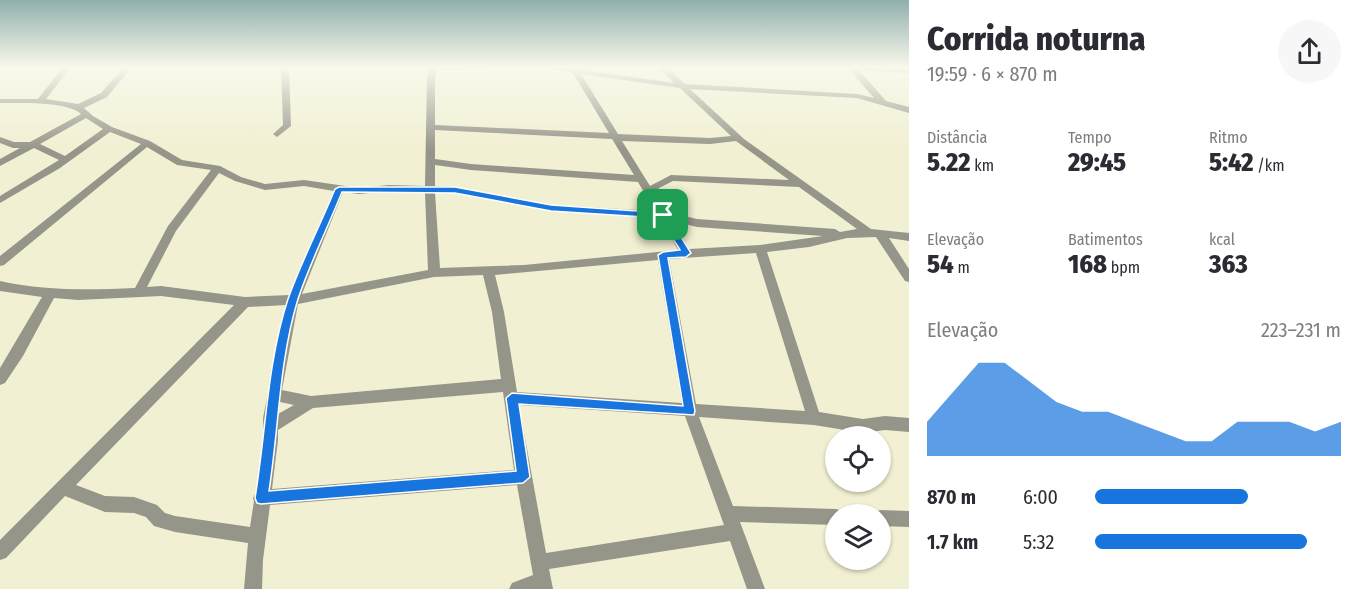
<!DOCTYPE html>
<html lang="pt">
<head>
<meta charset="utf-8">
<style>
  body { margin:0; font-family:"Fira Sans Condensed",sans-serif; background:#f7f7f7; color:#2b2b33; height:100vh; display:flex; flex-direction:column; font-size:22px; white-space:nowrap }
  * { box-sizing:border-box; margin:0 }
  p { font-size:20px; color:#7c7c81 }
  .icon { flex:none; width:33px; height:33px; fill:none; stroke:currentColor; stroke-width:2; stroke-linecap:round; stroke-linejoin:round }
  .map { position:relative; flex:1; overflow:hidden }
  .panel { display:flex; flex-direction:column; background:#fff; width:450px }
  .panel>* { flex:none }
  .tools { position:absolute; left:825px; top:426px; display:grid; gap:12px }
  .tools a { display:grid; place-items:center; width:66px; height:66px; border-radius:50%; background:#fff; box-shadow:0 2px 4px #0004; font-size:30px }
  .pin { position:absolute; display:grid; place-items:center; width:51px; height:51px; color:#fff; margin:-26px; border-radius:12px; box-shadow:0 3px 9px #0006 }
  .round { display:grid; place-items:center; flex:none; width:63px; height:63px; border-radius:32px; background:#f7f7f7 }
  .headline { display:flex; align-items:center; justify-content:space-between; height:102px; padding:0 18px }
  h1 { font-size:33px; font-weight:800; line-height:45px }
  .stats { display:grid; grid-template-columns:repeat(3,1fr); gap:9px; height:102px; padding:6px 18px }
  .stats div { display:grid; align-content:center }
  .stats b { font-size:26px; font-weight:800 }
  .stats small { font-size:16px; font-weight:400 }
  .stats p { font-size:16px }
  .chart { height:168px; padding:12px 18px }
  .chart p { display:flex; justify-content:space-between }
  .chart svg { width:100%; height:108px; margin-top:6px; fill:#1875de; opacity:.7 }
  ul { padding:0 18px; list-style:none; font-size:20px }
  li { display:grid; grid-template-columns:96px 72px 1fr; align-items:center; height:45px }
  li i { height:15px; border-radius:8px; background:#1875de }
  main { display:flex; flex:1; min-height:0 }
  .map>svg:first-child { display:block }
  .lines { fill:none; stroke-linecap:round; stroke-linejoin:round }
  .street { fill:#959589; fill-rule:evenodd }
  .route { fill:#1875de; stroke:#fff; stroke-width:1.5; fill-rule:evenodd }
</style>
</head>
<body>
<main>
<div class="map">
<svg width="909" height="589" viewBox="0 0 909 589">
  <rect width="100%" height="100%" fill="#f1f0d2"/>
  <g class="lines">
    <path class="street" d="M63,67H71L46,99L78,104L101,93L124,67H132L107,97L84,108L93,116L112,127L150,141L182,160L220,166L241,177L265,184L304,180L359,188L389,185L425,186L427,77L430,67H491L487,69L437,70L435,77V125L609,133L573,73L542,67H563L674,83L658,67H667L685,84L857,94L874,98L850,70L840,67L909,69V73L859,70L886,101L909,107V113L857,98L690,89L744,139L871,229L909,233V241L889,238L909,269V282L905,281L876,237L847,238L809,247L767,252L819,412L863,419L885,416L909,418V432L885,430L863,433L814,425L699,417L733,506L836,509L842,511L843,514H836V525L740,522L765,589H747L730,541L549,569L553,589H509L512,583L533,575L517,485L270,505L263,560L262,589H244L248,543L175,532L154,526L146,517L134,513L105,512L65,496L6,558L0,560V540L234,305L161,296L78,300L54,298L23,356L5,383L0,385V368L42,297L0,291V281C45,291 89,290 135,288L168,226L211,170L177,165L147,147L4,265L0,266V256L141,144L110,132L60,168L0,203V196L59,160L34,148L0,166V159L20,148H13L0,143V137L14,142H30L81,114C69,101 18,103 0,103V99H38ZM581,74L680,88L731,136L710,138L618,134ZM86,118L103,129L65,156L40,144ZM435,130L612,139L634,175L471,164L435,159ZM622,141L710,144L736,141L789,180L671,175L650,186ZM435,165L471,170L638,182L655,211L551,205L455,187L435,186ZM219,173L235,181L265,190L304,186L334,191L289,295L245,297L161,286L147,287L176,231ZM673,181L799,187L857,229L840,232L835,229L697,219L667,212L655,194L659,188ZM389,191L425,192L428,270L302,294L343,192L359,194ZM435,193H455L551,211L660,218L678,250L524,265L440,268ZM672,221L697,227L823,236L760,245L689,249ZM756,253L805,411L696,404L669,259ZM658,260L682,403L517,392L504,312L495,275ZM483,275L492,312L501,379L311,396L282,390L298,304L434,277ZM286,305L263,418L264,440L256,492L253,498L254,501L250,527L175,516L165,513L157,505L134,497L105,496L76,485L248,307ZM503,392L514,470L272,489L278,440V430L313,408ZM280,402L294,405L278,414ZM519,405L685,416L724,525L546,553Z
      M281,67H289L291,126L277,137L273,134L283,125Z
      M880,510L909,511V527L880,526V514H873Z"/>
  </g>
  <linearGradient id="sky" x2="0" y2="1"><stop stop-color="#90afac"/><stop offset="0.45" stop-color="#f9f8eb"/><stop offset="1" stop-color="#f9f8eb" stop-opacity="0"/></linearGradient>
  <rect width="909" height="150" fill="url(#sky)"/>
  <path class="route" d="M339,187H455L551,205L666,213L691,253L686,257L668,258L695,411L694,415L519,404L530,477L523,483L261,504L257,503L255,498C266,432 267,363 288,299C301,262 320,226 335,189ZM342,192L455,193L551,211L660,218L680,250L663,252L658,255L683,406L512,393L506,398L516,471L269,491C279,428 279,361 298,299C310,263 328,227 342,192Z"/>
</svg>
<div class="tools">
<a><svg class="icon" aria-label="locate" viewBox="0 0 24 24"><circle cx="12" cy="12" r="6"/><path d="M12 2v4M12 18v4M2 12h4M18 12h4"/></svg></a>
<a><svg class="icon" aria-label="layers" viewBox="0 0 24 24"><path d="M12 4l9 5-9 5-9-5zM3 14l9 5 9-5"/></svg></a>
</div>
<div class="pin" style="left:663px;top:215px;background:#1e9e55"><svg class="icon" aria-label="arrive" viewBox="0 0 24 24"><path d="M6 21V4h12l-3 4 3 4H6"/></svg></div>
</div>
<section class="panel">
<div class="headline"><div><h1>Corrida noturna</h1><p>19:59 · 6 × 870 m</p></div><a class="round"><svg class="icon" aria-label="share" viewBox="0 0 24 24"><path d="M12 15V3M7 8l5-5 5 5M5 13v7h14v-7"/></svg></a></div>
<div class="stats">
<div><p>Distância</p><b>5.22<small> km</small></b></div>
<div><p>Tempo</p><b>29:45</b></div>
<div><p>Ritmo</p><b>5:42<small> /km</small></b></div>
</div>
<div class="stats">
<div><p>Elevação</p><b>54<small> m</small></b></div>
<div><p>Batimentos</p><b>168<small> bpm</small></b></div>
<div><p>kcal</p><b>363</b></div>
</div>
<div class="chart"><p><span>Elevação</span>223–231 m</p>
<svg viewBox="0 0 160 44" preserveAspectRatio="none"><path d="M0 44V30L10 18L20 6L30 6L40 14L50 22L60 26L70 26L80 30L90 34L100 38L110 38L120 30L130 30L140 30L150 34L160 30V44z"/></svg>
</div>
<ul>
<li><b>870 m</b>6:00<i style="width:62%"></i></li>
<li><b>1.7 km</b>5:32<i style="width:86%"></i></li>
</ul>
</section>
</main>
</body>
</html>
